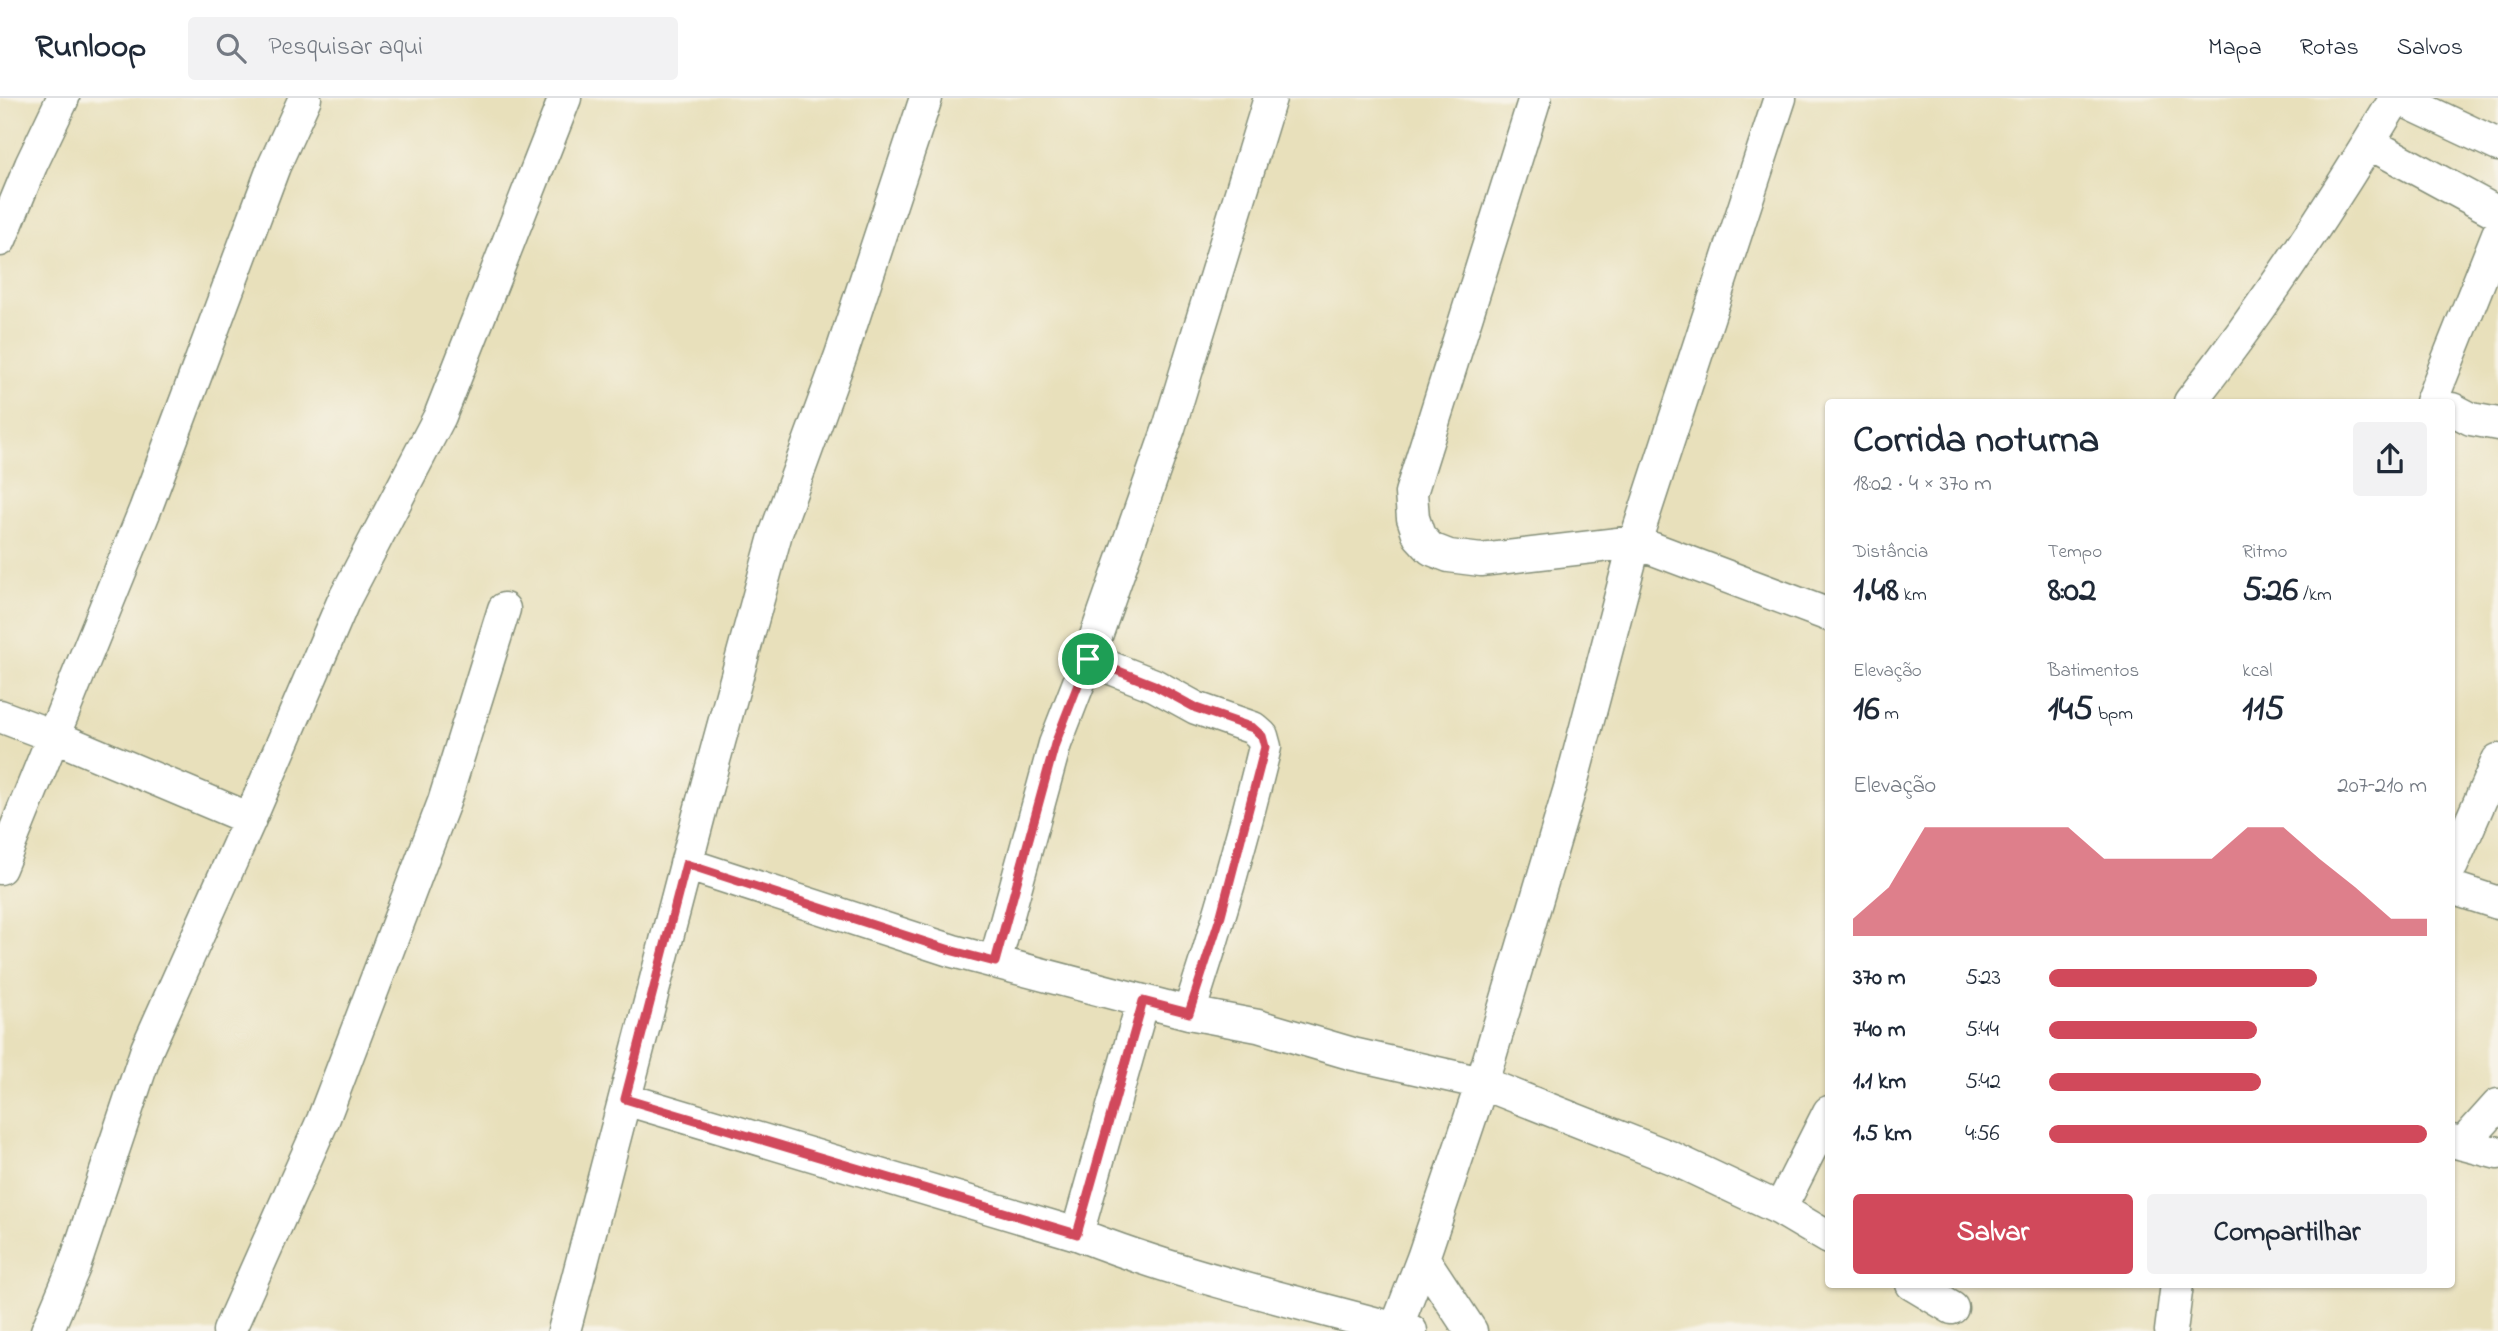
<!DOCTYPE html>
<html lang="pt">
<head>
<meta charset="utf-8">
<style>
  body { margin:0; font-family:"Indie Flower",sans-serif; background:#f2f2f3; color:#1f2937; height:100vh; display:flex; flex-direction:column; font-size:26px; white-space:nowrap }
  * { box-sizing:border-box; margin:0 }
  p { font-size:23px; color:#747a83 }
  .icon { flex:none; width:38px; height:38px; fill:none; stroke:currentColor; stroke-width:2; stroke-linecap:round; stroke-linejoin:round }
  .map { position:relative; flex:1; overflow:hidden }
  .side { position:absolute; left:1825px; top:301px; width:630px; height:889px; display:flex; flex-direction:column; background:#fff; border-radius:7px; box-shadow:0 2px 5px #0004 }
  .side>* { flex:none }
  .pin { position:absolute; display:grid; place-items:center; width:60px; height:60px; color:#fff; margin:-30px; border:4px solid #fff; border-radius:50%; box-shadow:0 2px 7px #0007 }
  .round { display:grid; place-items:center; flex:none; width:74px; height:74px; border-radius:7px; background:#f2f2f3 }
  .summary { display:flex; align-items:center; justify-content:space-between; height:119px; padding:0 28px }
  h1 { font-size:38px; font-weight:700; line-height:52px }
  .metrics { display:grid; grid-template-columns:repeat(3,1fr); gap:10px; height:119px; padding:7px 28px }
  .metrics div { display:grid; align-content:center }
  .metrics b { font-size:35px; font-weight:700 }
  .metrics small { font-size:19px; font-weight:400 }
  .metrics p { font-size:19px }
  .chart { height:196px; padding:14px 28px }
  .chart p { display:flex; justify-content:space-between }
  .chart svg { width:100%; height:126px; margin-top:7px; fill:#d1495b; opacity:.7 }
  .cta { display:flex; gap:14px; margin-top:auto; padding:14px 28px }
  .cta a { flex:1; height:80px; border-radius:7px; background:#d1495b; color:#fff; font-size:28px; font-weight:700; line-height:80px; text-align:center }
  .cta a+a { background:#f2f2f3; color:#1f2937 }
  ul { padding:0 28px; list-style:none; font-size:23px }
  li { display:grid; grid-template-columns:112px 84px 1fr; align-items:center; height:52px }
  li i { height:18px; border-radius:9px; background:#d1495b }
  header { display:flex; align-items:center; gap:42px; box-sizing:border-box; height:98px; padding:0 35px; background:#fff; border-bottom:2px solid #e0e1e3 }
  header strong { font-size:33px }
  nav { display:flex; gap:38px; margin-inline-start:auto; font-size:24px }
  .search { width:490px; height:63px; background:#f2f2f3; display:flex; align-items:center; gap:18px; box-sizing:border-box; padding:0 24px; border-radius:7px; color:#747a83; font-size:26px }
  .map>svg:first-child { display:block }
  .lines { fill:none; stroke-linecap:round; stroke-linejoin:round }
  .minor-casing { stroke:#848e78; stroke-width:35 }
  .minor { stroke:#fff; stroke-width:32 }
  .route-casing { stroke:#fff; stroke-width:14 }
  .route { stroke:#d1495b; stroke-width:9 }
</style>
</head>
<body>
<header>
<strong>Runloop</strong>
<div class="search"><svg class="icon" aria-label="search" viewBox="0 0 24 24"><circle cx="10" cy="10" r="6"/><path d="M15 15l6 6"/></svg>Pesquisar aqui</div>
<nav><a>Mapa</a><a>Rotas</a><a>Salvos</a></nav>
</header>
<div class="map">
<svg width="2498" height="1233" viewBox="0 0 2498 1233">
  <rect width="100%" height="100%" fill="#f7f3e8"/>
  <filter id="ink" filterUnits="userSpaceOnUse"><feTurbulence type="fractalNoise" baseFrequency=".0143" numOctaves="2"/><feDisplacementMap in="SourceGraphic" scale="14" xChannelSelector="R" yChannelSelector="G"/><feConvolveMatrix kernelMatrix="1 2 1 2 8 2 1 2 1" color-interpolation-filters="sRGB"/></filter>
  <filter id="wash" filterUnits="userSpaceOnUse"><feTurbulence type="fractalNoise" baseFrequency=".00686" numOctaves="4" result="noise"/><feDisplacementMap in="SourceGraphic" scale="28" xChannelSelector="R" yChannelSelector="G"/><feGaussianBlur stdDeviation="1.57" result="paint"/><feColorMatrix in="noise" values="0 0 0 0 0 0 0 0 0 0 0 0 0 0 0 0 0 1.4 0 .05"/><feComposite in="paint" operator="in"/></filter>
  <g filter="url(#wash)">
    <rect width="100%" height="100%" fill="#e8e0bb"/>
  </g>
  <g filter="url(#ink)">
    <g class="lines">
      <defs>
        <path id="minor" d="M1535,0L1411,395L1413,420L1419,438L1431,451L1449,458L1481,462L1635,444L1829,517
          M2398,0L2498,47
          M2369,45L2498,115
          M0,142L31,67L63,0
          M2190,304C2265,208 2333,105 2396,0
          M2431,304L2498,136
          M2452,311L2471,321L2498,326
          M1088,561L1154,587L1196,610L1253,630L1262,638L1265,649C1243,739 1218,827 1189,915
          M0,618L53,638L250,721
          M686,766L953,853L1189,915L1258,928L1353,956L1482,985L1672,1060L1780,1111L1829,1140
          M2452,767L2498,662
          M0,770L145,412L274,68L305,0
          M2452,790L2498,805
          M995,864L1055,646L1088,561L1169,330L1270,0
          M625,1001L1077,1136C1180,1177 1289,1202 1396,1231L1411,1233
          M2452,1043L2498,1055
          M2463,1046L2498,1007
          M1780,1111L1829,1014
          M1077,1136L1143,903
          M1423,1160L1471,1233
          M1912,1186L1952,1210
          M47,1233L74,1169L147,951L250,721L343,504L440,318L565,0
          M229,1233L323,1022L444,704L504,511
          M564,1233L699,717L776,435L841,257L926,0
          M1395,1233L1423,1160L1482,985L1570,690L1635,444L1780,0
          M2171,1233L2177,1186"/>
      </defs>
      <use href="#minor" class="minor-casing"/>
      <use href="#minor" class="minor"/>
    </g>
  </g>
  <g class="lines" filter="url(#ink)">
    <defs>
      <path id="route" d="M1088,561L1154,587L1196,610L1253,630L1262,638L1265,649L1221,817L1189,915L1143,903L1077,1136L625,1001L686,766L953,853L995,864L1055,646Z"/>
    </defs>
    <use href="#route" class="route-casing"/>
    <use href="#route" class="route"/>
  </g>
</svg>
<div class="pin" style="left:1088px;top:561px;background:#1e9e55"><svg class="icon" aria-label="arrive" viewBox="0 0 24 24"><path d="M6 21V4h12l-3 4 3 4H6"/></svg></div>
<section class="side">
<div class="summary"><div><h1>Corrida noturna</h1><p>18:02 · 4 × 370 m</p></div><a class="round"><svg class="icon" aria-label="share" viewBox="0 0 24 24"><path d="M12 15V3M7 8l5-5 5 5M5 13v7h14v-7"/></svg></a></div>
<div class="metrics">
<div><p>Distância</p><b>1.48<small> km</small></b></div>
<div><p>Tempo</p><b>8:02</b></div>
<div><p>Ritmo</p><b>5:26<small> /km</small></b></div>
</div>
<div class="metrics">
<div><p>Elevação</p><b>16<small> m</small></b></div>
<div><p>Batimentos</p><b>145<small> bpm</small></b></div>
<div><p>kcal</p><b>115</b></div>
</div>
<div class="chart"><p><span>Elevação</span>207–210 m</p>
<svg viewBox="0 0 160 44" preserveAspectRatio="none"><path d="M0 44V38L10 27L20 6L30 6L40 6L50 6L60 6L70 17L80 17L90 17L100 17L110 6L120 6L130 17L140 27L150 38L160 38V44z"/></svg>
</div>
<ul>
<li><b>370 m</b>5:23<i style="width:71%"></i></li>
<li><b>740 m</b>5:44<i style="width:55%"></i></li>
<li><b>1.1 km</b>5:42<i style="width:56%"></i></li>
<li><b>1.5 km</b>4:56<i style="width:100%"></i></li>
</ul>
<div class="cta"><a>Salvar</a><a>Compartilhar</a></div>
</section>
</div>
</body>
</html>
